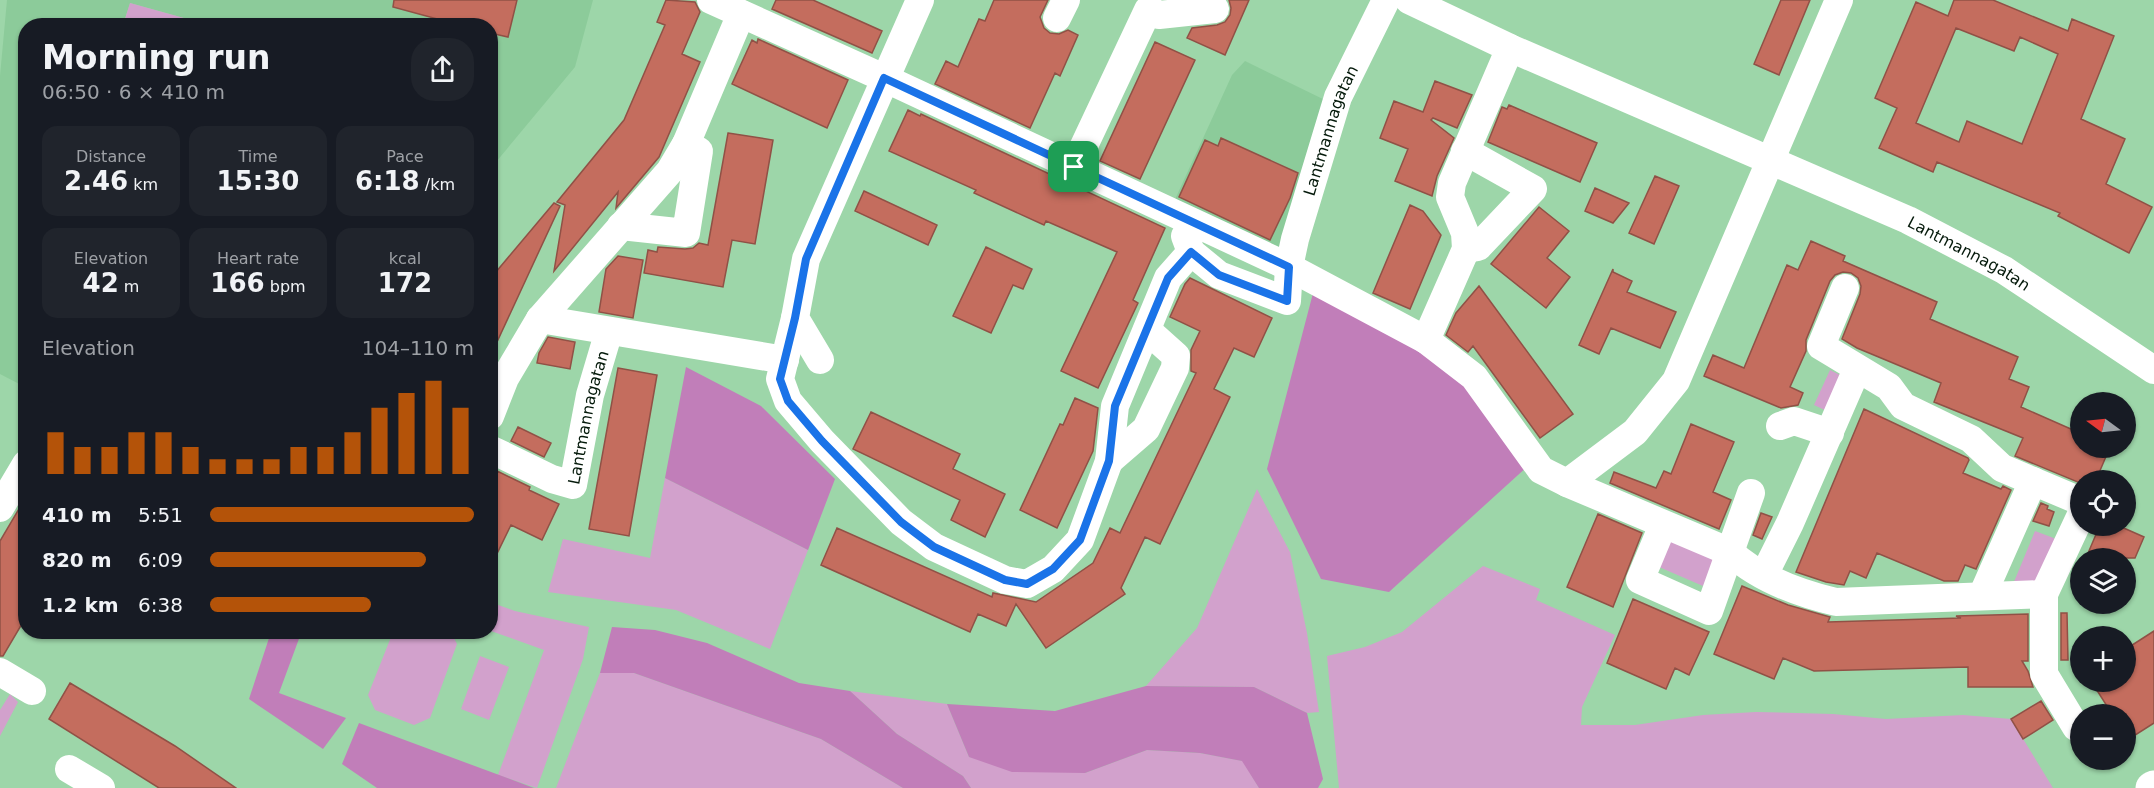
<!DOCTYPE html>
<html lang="en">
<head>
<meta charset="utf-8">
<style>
  body { margin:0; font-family:"DejaVu Sans",sans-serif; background:#20242c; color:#f1f3f6; height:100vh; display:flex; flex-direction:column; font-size:22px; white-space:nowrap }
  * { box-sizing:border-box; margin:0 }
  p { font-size:20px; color:#9ea1a6 }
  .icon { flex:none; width:33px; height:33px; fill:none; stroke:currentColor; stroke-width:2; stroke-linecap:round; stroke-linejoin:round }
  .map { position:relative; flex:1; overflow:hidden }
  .side { position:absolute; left:18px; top:18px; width:480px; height:621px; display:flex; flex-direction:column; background:#171b24; border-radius:24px; box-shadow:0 2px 4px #0004 }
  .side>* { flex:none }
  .needle { width:39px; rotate:285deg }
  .fabs { position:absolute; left:2070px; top:392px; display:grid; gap:12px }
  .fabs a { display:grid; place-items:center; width:66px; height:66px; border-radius:50%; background:#171b24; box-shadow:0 2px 4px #0004; font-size:30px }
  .pin { position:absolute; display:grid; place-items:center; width:51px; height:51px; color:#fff; margin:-26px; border-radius:12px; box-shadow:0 3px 9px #0006 }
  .round { display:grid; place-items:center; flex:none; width:63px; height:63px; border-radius:24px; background:#20242c }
  .summary { display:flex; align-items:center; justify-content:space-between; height:102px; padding:0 24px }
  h1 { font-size:33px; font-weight:600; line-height:45px }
  .figures { display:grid; grid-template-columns:repeat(3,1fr); gap:9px; height:102px; padding:6px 24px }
  .figures div { display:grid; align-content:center; border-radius:15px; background:#20242c; text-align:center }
  .figures b { font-size:26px; font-weight:600 }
  .figures small { font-size:16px; font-weight:400 }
  .figures p { font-size:16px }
  .chart { height:168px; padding:12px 24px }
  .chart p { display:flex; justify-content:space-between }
  .chart svg { width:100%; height:108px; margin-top:6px; stroke:#b45309; stroke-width:6 }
  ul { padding:0 24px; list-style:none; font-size:20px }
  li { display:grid; grid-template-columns:96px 72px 1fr; align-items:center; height:45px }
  li i { height:15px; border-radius:8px; background:#b45309 }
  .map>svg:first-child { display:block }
  .built { fill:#8ccb9a }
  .green { fill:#d2a1cc }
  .forest { fill:#c17eb9 }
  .building { fill:#c46d5e; stroke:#905146; stroke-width:1.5; fill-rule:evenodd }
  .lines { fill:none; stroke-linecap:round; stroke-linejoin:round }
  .minor { stroke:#fff; stroke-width:28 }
  .tertiary { stroke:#fff; stroke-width:33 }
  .route-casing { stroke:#fff; stroke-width:12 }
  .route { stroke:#1a73e8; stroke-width:8 }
  .labels { text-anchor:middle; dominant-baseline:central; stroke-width:4.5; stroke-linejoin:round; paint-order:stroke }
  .street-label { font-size:16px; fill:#04190a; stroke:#aae3b6 }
</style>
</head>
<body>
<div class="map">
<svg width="2154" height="788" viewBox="0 0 2154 788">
  <rect width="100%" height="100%" fill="#9dd6a9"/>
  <path class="built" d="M7,0H593L575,67L491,168L490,26L209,25L130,3L123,25L26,26L25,387L0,374V76Z
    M1245,61L1327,101L1278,256L1172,206L1232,75Z"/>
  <path class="green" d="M130,3L209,25H123Z
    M1830,370L1846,378L1831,413L1814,405Z
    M665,478L808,550L770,649L676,610L548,592L563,539L650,558Z
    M1257,489L1290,552L1307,633L1319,712L1307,713L1254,687L1146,686L1197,628Z
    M2035,531L2059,540L2040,584L2011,589Z
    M1671,538L1716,558L1703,586L1659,567Z
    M1483,566L1540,589L1536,600L1615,635L1582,707L1581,725H1635L1703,715L1756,712L1833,714L1886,719L1963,715L2011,719L2053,788H1339L1327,656L1365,647L1402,632Z
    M490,602L515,611L589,627L583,659L537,788L498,775L544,650L491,631Z
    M393,632H451L457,644L430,718L414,725L375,710L368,695Z
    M480,656L509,667L489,720L461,709Z
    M600,673H634L821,739L903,788H556Z
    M850,691L947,704L969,757L1085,773L1147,750L1200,753L1243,761L1259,788H971L963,776L897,734Z
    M10,694L18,702L0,736V710Z"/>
  <path class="forest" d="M1318,274L1444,344L1528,466L1389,592L1321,579L1267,469Z
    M686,367L761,406L835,479L808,550L665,478Z
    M612,627L655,630L707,643L799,683L850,691L897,734L963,776L971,788H903L821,739L634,673H600Z
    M271,632H288L300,636L279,693L346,718L323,749L249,699Z
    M1146,686L1254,687L1307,713L1323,779L1318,788H1259L1242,761L1200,753L1147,750L1085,773L1012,772L969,757L947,704L1055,711Z
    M359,723L534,788H377L342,764Z"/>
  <path class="building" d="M394,0H517L508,37L490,33V26H463L393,7Z
    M666,0L695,2L700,12L682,54L700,62L659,157L616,208L618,192L554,271L565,205L557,202L624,120L665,25L657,22Z
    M776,0H813L882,31L872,53L772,9Z
    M994,0H1048L1040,17L1044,28L1050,33L1059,34L1068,30L1078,35L1060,76L1055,73L1030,128L935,84L946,61L958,67L979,19L985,21Z
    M1229,0H1249L1225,55L1187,38L1192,28L1217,25L1225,22L1230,15L1231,8Z
    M1781,0H1810L1779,75L1754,64Z
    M1954,0H1993L2068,31L2072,19L2114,36L2081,119L2125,139L2106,184L2152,207L2129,253L2058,216L2060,213L1937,162L1933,172L1879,148L1897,108L1875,98L1916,2L1948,16ZM1956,28L2014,51L2020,37L2058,54L2022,144L1967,121L1959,142L1916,123Z
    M758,39L848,80L827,128L732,84L752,40L757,43Z
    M1155,42L1195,60L1140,179L1100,161Z
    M1435,81L1472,95L1457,128L1433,118L1431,120L1454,138L1437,176L1432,196L1395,181L1408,149L1380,138L1394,101L1423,112Z
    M1509,105L1597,143L1580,182L1488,142L1502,107L1507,109Z
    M908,110L920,116L921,114L1165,228L1133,300L1138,303L1098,388L1061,371L1117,252L1046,221L1044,225L974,193L976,190L889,151Z
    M728,133L773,140L755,244L732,240L723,287L644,273L648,250L657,252L658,247L685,249L693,248L699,243L708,245Z
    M1221,138L1298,173L1290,198L1270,240L1179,197L1205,140L1218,146Z
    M1655,176L1679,186L1654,244L1629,233Z
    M1595,188L1629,203L1613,223L1585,211Z
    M864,191L937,225L928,245L855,211Z
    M554,203L560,206L490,357V279Z
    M1410,205L1423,211L1441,235L1410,309L1373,293Z
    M1539,207L1569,231L1547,258L1570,277L1546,308L1491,264Z
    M1811,241L1845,256L1843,261L1937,302L1930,319L2018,357L2009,379L2029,387L2021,407L2080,433V447H2110L2096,480H2080V483L2015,456L2023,438L1934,402L1941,383L1857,348L1842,339L1860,294L1861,286L1858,278L1851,273L1843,272L1835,275L1830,281L1806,340V351L1790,387L1803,393L1798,405L1781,408L1704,376L1713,355L1744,368L1787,265L1798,270Z
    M986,247L1032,269L1023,289L1013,285L991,333L953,316Z
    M618,256L643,260L633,318L599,312L606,269Z
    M1613,269V272L1632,281L1627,292L1676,312L1660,348L1611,328L1599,354L1579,345Z
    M1190,278L1272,318L1254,357L1234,348L1214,389L1230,397L1160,544L1145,537L1121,588L1125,594L1046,648L1016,604L1006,626L978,614L970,632L821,565L837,528L992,597L993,593L1036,602L1093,563L1110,528L1120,533L1196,373L1191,371V350L1200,331L1170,317L1185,284Z
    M1479,286L1573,414L1540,438L1473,346L1468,352L1446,335L1456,313Z
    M548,337L575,342L570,369L537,363L539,353Z
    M618,368L657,375L629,536L589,529Z
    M1075,398L1098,408L1093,451L1057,528L1020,510L1060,424L1063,425Z
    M1864,409L1968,458L1969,460L1963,473L2001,489L2003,486L2011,490L1976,569L1965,565L1958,581H1944L1877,553L1866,578L1850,571L1844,585L1826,582L1796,572Z
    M871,412L960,454L953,469L1005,494L985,537L951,520L960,500L853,449Z
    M1691,424L1734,442L1713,492L1731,500L1719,529L1610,483L1614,472L1656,488L1664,471L1671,474Z
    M518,427L551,443L544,457L511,441Z
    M497,471L530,487L529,490L559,504L542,540L511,525L490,568V485Z
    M26,497V617L3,656H0V541Z
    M2041,503L2048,506L2047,509L2054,512L2049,526L2033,521Z
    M1761,513L1772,517L1762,539L1753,535Z
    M1598,514L1642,533L1613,607L1567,587Z
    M2100,525H2117L2144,537L2135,558H2086Z
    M1742,586L1788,605L1830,617L1828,622L1961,618L1956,616L2028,614V661H2022L2028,671L2033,687H1968V667L1814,671L1783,658L1774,679L1714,654Z
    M1633,599L1709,632L1689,675L1675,668L1666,689L1607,663Z
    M2061,613H2067L2068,660H2061Z
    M2154,631V723L2126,741V714H2112L2091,681H2126V649Z
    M70,683L175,746L236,788H159L49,719Z
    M2041,701L2053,720L2023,739L2011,719Z"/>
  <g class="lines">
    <g class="minor">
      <path d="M711,0L884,78L1289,267L1426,340L1474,377L1541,470L1567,483L1635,432L1676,381L1839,0"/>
      <path id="s1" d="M1409,0L1510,48L1908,220L2004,270L2154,370"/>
      <path d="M1057,18L1066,0"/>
      <path d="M1465,151L1533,189L1478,247L1466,249"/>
      <path d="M1074,167L1148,10L1159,15L1215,9"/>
      <path d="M621,226L686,233L699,151L686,144"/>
      <path id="s2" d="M1185,236L1191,252L1219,275L1287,301L1289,267L1295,239L1338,97L1386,0"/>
      <path d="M1845,288L1821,346L1889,387L1903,406L1971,439L2002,468L2080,501"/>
      <path d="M795,318L780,379L788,401L822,441L901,522L934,547L1005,580L1027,584L1053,569L1080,540L1109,461L1115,406L1168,278L1191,252"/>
      <path d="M540,319L670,171L686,144L741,14"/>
      <path d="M1426,340L1466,249L1465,233L1450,197L1452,183L1510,48"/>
      <path d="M820,360L795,318L806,259L920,0"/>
      <path d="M490,416L505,378L540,319L785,360"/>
      <path d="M1780,426L1794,421L1830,433"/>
      <path id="s3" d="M490,449L552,479L573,485L590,395L609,331"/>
      <path d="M1109,461L1146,429L1175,368L1176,356L1147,330"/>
      <path d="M1567,483L1730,552C1759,579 1798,593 1836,602L2044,594"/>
      <path d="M0,508L26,464"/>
      <path d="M1663,525L1640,580L1709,611L1751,493"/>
      <path d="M1764,575L1790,523L1857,369"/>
      <path d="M1982,596L2033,481"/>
      <path d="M0,672L32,691"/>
      <path d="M2076,727L2044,674V594L2080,517"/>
      <path d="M69,769L101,788"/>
    </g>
    <path class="tertiary" d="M2152,788L2154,787"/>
  </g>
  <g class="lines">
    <defs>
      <path id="route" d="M884,78L1289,267L1287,301L1219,275L1191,252L1168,278L1115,406L1109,461L1080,540L1053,569L1027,584L1005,580L934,547L901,522L822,441L788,401L780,379L795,318L806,259Z"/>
    </defs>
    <use href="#route" class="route-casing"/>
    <use href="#route" class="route"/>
  </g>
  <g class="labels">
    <g class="street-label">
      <text stroke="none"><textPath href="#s2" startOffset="303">Lantmannagatan</textPath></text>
      <text stroke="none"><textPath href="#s1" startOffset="615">Lantmannagatan</textPath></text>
      <text stroke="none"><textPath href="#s3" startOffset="160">Lantmannagatan</textPath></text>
    </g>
  </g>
</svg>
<div class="fabs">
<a><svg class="needle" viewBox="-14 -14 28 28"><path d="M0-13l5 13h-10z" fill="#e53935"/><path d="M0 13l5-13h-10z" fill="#9ea1a6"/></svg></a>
<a><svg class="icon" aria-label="locate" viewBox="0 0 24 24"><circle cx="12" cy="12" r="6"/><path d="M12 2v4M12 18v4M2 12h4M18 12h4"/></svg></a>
<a><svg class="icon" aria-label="layers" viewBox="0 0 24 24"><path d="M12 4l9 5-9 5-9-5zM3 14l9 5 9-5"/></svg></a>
<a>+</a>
<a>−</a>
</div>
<div class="pin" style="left:1074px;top:167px;background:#1e9e55"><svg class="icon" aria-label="arrive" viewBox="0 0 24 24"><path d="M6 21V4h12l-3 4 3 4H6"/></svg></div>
<section class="side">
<div class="summary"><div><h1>Morning run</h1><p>06:50 · 6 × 410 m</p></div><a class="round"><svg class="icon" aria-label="share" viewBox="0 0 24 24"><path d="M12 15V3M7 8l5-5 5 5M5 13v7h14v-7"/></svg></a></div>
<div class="figures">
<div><p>Distance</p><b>2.46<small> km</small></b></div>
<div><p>Time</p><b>15:30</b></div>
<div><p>Pace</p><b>6:18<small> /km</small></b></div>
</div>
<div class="figures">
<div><p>Elevation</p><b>42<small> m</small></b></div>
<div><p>Heart rate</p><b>166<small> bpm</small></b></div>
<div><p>kcal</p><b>172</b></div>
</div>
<div class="chart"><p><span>Elevation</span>104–110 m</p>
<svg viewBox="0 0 160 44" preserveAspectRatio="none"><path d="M5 44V27M15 44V33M25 44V33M35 44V27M45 44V27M55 44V33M65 44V38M75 44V38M85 44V38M95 44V33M105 44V33M115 44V27M125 44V17M135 44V11M145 44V6M155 44V17"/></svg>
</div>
<ul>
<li><b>410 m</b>5:51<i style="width:100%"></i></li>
<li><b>820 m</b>6:09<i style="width:82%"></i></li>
<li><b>1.2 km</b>6:38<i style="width:61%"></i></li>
</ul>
</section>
</div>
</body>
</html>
